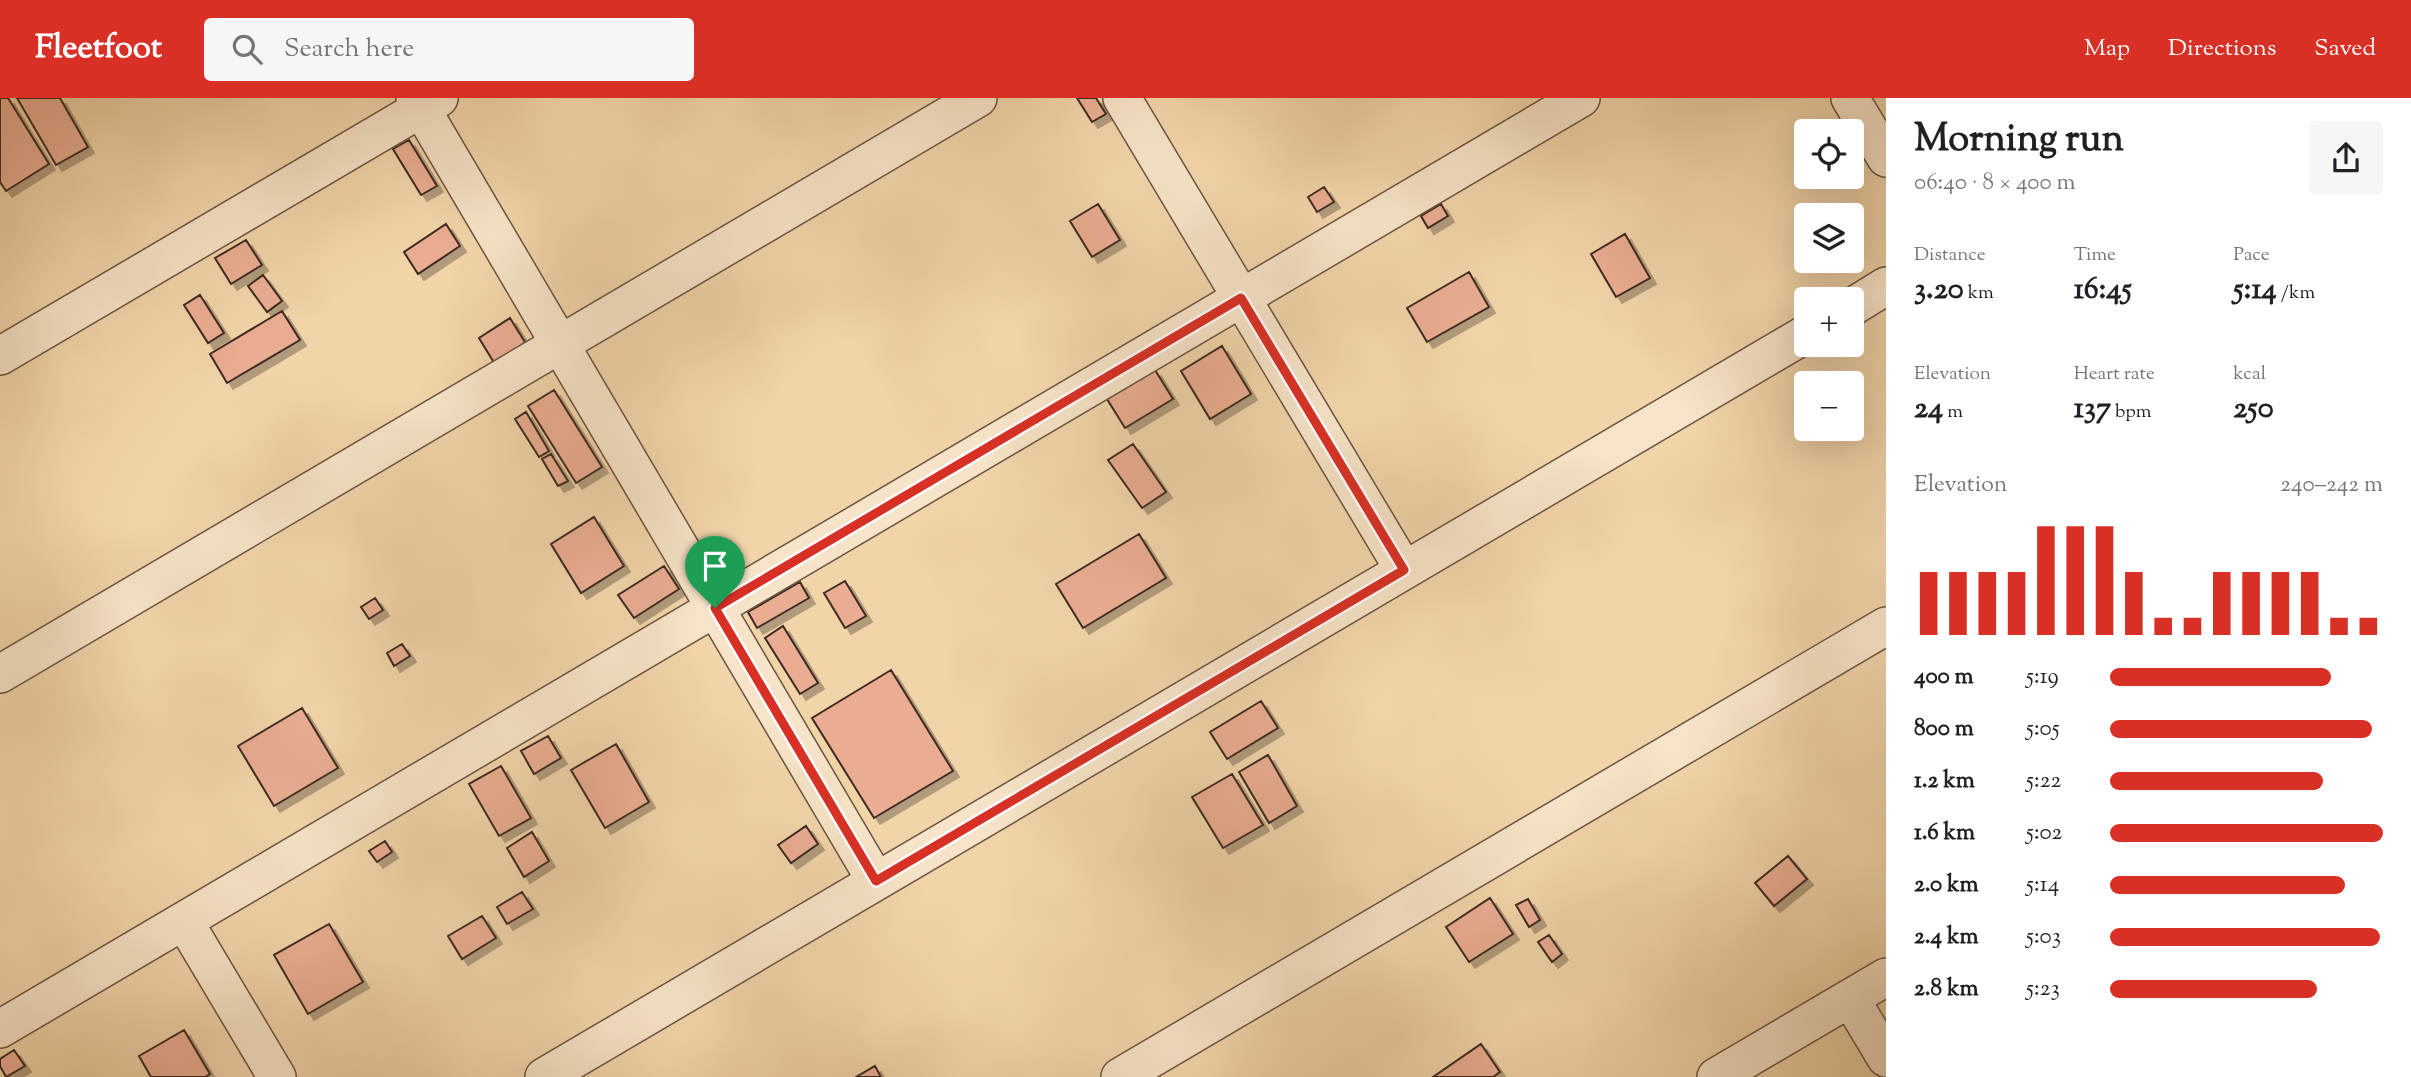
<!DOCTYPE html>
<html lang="en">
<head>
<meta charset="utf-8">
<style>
  body { margin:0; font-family:"Sorts Mill Goudy",serif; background:#f6f6f6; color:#202124; height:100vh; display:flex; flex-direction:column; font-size:26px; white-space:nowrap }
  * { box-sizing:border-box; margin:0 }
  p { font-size:23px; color:#757577 }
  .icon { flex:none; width:38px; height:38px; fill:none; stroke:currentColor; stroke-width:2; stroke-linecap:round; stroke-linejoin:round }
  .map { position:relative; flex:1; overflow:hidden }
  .details { display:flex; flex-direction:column; background:#fff; width:525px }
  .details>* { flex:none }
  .controls { position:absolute; left:1794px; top:21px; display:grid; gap:14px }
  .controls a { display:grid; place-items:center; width:70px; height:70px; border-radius:7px; background:#fff; box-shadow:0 7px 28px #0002; font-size:35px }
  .pin { position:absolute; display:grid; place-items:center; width:60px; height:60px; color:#fff; margin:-72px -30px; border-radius:50% 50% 50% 0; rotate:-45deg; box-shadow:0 0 7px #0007 }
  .pin .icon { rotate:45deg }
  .round { display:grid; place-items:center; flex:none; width:74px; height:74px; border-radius:7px; background:#f6f6f6 }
  .headline { display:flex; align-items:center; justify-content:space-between; height:119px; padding:0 28px }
  h1 { font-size:38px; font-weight:800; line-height:52px }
  .figures { display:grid; grid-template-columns:repeat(3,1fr); gap:10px; height:119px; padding:7px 28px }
  .figures div { display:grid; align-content:center }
  .figures b { font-size:30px; font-weight:800 }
  .figures small { font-size:19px; font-weight:400 }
  .figures p { font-size:19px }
  .chart { height:196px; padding:14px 28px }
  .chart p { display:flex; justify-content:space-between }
  .chart svg { width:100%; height:126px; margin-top:7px; stroke:#d93025; stroke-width:6 }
  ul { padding:0 28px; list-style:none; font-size:23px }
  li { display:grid; grid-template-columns:112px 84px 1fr; align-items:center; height:52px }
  li i { height:18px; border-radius:9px; background:#d93025 }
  header { display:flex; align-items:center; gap:42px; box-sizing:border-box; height:98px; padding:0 35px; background:#d93025; color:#fff }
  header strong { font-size:33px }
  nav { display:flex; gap:38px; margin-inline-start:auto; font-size:24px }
  .search { width:490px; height:63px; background:#f6f6f6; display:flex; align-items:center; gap:18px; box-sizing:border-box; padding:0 24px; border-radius:7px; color:#757577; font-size:26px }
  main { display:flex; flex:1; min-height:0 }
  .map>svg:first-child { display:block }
  .building { fill:#eaad92; stroke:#3c2921; stroke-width:2; filter:url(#shadow) }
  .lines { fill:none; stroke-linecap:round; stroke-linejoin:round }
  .street-casing { stroke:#6a5443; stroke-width:40 }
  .street { stroke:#f7e3c7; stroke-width:37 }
  .route-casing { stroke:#fff; stroke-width:14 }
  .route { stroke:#d93025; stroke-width:9 }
</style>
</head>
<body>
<header>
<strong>Fleetfoot</strong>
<div class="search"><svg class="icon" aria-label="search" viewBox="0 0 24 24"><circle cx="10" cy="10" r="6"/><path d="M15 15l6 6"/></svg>Search here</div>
<nav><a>Map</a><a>Directions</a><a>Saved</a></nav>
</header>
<main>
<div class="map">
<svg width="1886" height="979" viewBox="0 0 1886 979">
  <defs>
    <filter id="shadow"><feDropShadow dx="6" dy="6" stdDeviation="0" flood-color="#0004"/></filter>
  </defs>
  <rect width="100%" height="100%" fill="#f2d4a9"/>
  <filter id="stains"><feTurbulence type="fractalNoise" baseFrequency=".00286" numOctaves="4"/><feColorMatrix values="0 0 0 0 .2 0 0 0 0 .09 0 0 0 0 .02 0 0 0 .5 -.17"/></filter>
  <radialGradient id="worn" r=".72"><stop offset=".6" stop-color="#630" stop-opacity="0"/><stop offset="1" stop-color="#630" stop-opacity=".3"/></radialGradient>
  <path class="building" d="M0,0H8L49,66L6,93L0,84Z
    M17,0H60L88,49L56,67Z
    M1077,0H1096L1106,16L1092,24Z
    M409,42L437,88L421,97L393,51Z
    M1324,89L1334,104L1317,114L1308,99Z
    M1098,106L1120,142L1092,159L1070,123Z
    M1441,106L1448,118L1428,130L1421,118Z
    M446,126L460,148L418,176L404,154Z
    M1625,136L1650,180L1616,199L1591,156Z
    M246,142L262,167L231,186L215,160Z
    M1469,174L1489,209L1427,244L1407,210Z
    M263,177L282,203L267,214L248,188Z
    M200,197L224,235L208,245L184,207Z
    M282,213L300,242L227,285L210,256Z
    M510,220L528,249L496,268L479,240Z
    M1222,248L1251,296L1210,321L1181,273Z
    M1155,272L1173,301L1125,330L1107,301Z
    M554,292L602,369L576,385L528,308Z
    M526,314L549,353L539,359L515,321Z
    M1133,346L1166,394L1142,410L1108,362Z
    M551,356L568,383L558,388L542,361Z
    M594,419L624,468L581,495L551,446Z
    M1139,436L1166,480L1083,530L1056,486Z
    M664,468L679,491L634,520L618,497Z
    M845,483L866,518L845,530L824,495Z
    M800,484L809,500L757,530L748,514Z
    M375,500L383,512L369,521L361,509Z
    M783,528L818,585L800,596L765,540Z
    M402,546L410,558L394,568L387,555Z
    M891,572L953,673L874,720L812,620Z
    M1261,603L1278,630L1227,661L1210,634Z
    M302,610L338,670L274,708L238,648Z
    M548,638L561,660L534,676L521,653Z
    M616,646L649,704L605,730L571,672Z
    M1268,657L1297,708L1269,725L1239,674Z
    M501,668L531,720L499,738L469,686Z
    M1232,676L1263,727L1223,750L1192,699Z
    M806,728L818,746L791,765L778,747Z
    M532,734L549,763L524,779L507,750Z
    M385,743L392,754L377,764L369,753Z
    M1788,758L1807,781L1774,808L1755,785Z
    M522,794L533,811L507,826L497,809Z
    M1490,800L1513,836L1469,864L1446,829Z
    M1528,801L1540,822L1529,829L1516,807Z
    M482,818L496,840L462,861L448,838Z
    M329,826L363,884L308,916L274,857Z
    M1549,837L1562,856L1552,864L1538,844Z
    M184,932L210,976L205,979H151L139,958Z
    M1481,946L1500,974L1493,979H1433Z
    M14,952L25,968L6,979L0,968V961Z
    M875,968L881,979H856Z"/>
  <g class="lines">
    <defs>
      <path id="street" d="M415,0L876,783
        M1122,0L1404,472
        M1850,0L1886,60
        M1852,209L1886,188
        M0,258L439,0
        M0,576L978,0
        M184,823L277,979
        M1850,900L1886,960
        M0,931L1581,0
        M544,979L1806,236
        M1120,979L1886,528
        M1716,979L1886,879"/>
    </defs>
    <use href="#street" class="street-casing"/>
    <use href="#street" class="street"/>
  </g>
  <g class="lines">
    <defs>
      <path id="route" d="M1241,200L1404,472L876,783L715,510Z"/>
    </defs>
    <use href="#route" class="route-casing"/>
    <use href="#route" class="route"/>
  </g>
  <rect width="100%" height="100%" filter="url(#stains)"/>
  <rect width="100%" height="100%" fill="url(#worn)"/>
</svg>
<div class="controls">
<a><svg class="icon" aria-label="locate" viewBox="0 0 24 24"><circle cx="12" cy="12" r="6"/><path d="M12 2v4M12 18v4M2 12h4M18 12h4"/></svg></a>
<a><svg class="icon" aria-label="layers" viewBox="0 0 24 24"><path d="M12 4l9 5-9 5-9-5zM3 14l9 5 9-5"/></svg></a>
<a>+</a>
<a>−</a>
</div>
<div class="pin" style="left:715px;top:510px;background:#1e9e55"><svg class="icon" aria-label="arrive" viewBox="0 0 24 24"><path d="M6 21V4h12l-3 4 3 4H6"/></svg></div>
</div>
<section class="details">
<div class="headline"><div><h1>Morning run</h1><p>06:40 · 8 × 400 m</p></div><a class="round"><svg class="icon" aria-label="share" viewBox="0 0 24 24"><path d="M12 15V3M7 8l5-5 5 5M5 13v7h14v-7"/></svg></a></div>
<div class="figures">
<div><p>Distance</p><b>3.20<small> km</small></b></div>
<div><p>Time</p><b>16:45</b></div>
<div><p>Pace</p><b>5:14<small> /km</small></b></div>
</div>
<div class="figures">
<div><p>Elevation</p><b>24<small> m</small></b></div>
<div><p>Heart rate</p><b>137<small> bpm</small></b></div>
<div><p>kcal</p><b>250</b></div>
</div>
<div class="chart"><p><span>Elevation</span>240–242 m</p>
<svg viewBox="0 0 160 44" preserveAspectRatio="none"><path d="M5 44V22M15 44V22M25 44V22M35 44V22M45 44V6M55 44V6M65 44V6M75 44V22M85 44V38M95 44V38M105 44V22M115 44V22M125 44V22M135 44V22M145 44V38M155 44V38"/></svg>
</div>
<ul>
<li><b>400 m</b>5:19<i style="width:81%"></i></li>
<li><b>800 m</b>5:05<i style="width:96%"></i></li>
<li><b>1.2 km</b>5:22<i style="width:78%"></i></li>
<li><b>1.6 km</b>5:02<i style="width:100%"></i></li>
<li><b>2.0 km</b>5:14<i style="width:86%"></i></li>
<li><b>2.4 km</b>5:03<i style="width:99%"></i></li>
<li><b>2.8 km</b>5:23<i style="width:76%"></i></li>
</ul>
</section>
</main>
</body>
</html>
